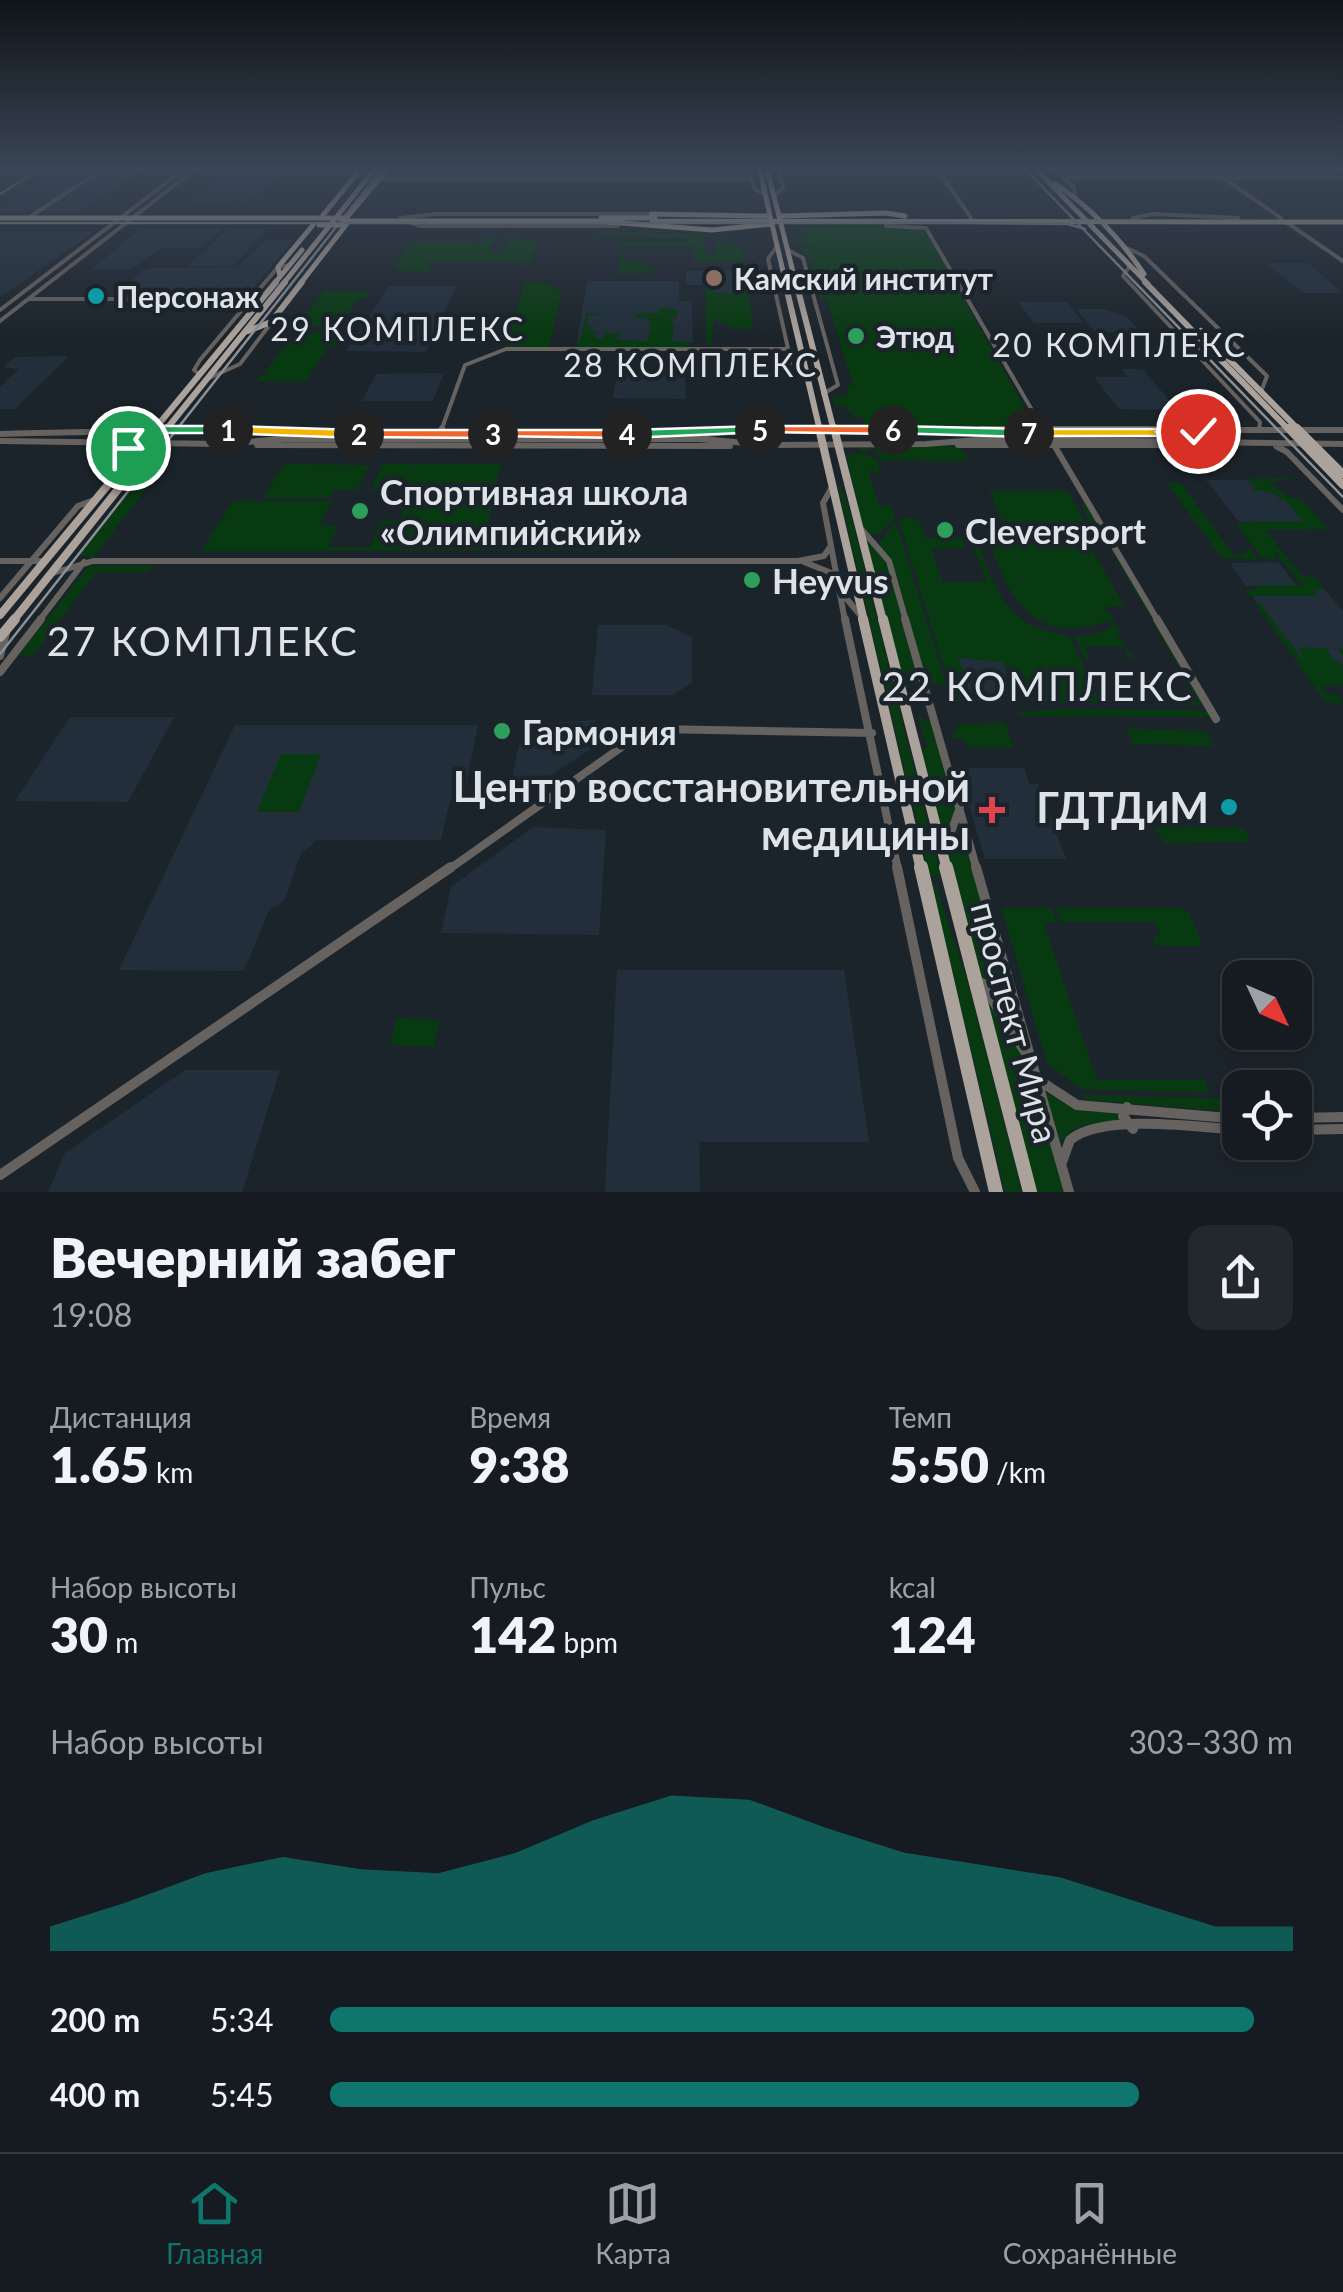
<!DOCTYPE html>
<html lang="ru">
<head>
<meta charset="utf-8">
<style>
  body { margin:0; font-family:Lato,sans-serif; background:#22282d; color:#f1f3f6; height:100vh; display:flex; flex-direction:column; font-size:38px; white-space:nowrap }
  * { box-sizing:border-box; margin:0 }
  p { font-size:32px; color:#9da1a5 }
  .icon { flex:none; width:55px; height:55px; fill:none; stroke:currentColor; stroke-width:2; stroke-linecap:round; stroke-linejoin:round }
  .map { position:relative; height:1192px; overflow:hidden }
  .side { display:flex; flex-direction:column; background:#151b20; flex:1 }
  .side>* { flex:none }
  .needle { width:65px; rotate:134deg }
  .buttons { position:absolute; left:1222px; top:960px; display:grid; gap:20px }
  .buttons a { display:grid; place-items:center; width:90px; height:90px; border-radius:20px; background:#151b20; box-shadow:0 5px 15px #0003,0 0 0 2px #34393e; font-size:50px }
  .pin { position:absolute; display:grid; place-items:center; width:85px; height:85px; color:#fff; margin:-42px; border:5px solid #fff; border-radius:50%; box-shadow:0 2px 10px #0007 }
  .km { position:absolute; width:50px; height:50px; margin:-25px; border-radius:50%; background:#222; color:#fff; font-size:28px; line-height:50px; text-align:center }
  .round { display:grid; place-items:center; flex:none; width:105px; height:105px; border-radius:20px; background:#22282d }
  .overview { display:flex; align-items:center; justify-content:space-between; height:170px; padding:0 50px }
  h1 { font-size:55px; font-weight:800; line-height:75px }
  .figures { display:grid; grid-template-columns:repeat(3,1fr); gap:15px; height:170px; padding:10px 50px }
  .figures div { display:grid; align-content:center }
  .figures b { font-size:50px; font-weight:800 }
  .figures small { font-size:28px; font-weight:400 }
  .figures p { font-size:28px }
  .chart { height:280px; padding:20px 50px }
  .chart p { display:flex; justify-content:space-between }
  .chart svg { width:100%; height:180px; margin-top:10px; fill:#0f766e; opacity:.7 }
  ul { padding:0 50px; list-style:none; font-size:32px }
  li { display:grid; grid-template-columns:160px 120px 1fr; align-items:center; height:75px }
  li i { height:25px; border-radius:12px; background:#0f766e }
  .menu { display:flex; justify-content:space-around; align-items:center; height:140px; border-top:2px solid #34393e; background:#151b20; font-size:28px; color:#9da1a5 }
  .menu a { display:grid; justify-items:center; gap:5px }
  .menu .current { color:#0f766e }
  .map>svg:first-child { display:block }
  .built { fill:#222f3b }
  .green { fill:#083a11 }
  .lines { fill:none; stroke-linecap:round; stroke-linejoin:round }
  .minor-far3 { stroke:#66625f; stroke-width:4 }
  .minor-far2 { stroke:#66625f; stroke-width:6 }
  .minor-far1 { stroke:#66625f; stroke-width:8 }
  .minor { stroke:#66625f; stroke-width:10 }
  .major-far4 { stroke:#aba29b; stroke-width:5 }
  .major-far3 { stroke:#aba29b; stroke-width:6 }
  .major-far2 { stroke:#aba29b; stroke-width:8 }
  .major-far1 { stroke:#aba29b; stroke-width:10 }
  .major { stroke:#aba29b; stroke-width:14 }
  .tram { stroke:#8a9096; stroke-width:2.5 }
  .major-bridge { stroke:#aba29b; stroke-width:5 }
  .split-1 { fill:#22a559; stroke:#fff; stroke-width:2.5 }
  .split-2 { fill:#f5b400; stroke:#fff; stroke-width:2.5 }
  .split-3 { fill:#f0652b; stroke:#fff; stroke-width:2.5 }
  .split-4 { fill:#f0652b; stroke:#fff; stroke-width:2.5 }
  .split-5 { fill:#22a559; stroke:#fff; stroke-width:2.5 }
  .split-6 { fill:#f0652b; stroke:#fff; stroke-width:2.5 }
  .split-7 { fill:#22a559; stroke:#fff; stroke-width:2.5 }
  .split-8 { fill:#f5b400; stroke:#fff; stroke-width:2.5 }
  .split-9 { fill:#f5b400; stroke:#fff; stroke-width:2.5 }
  .education-dot { fill:#8d6e63; stroke:#1c242b; stroke-width:4 }
  .culture-dot { fill:#0f9aa8; stroke:#1c242b; stroke-width:4 }
  .leisure-dot { fill:#2e9e5b; stroke:#1c242b; stroke-width:4 }
  .health-dot { fill:#e0444e; stroke:#1c242b; stroke-width:4 }
  .labels { text-anchor:middle; dominant-baseline:central; stroke-width:9; stroke-linejoin:round; paint-order:stroke }
  .far-poi-label { font-size:30px; font-weight:bold; fill:#dee3e8; stroke:#1c242b; text-anchor:start }
  .far-quarter-label { font-size:32px; letter-spacing:2.5px; fill:#dee3e8; stroke:#1c242b }
  .poi-label { font-size:35px; font-weight:bold; fill:#dee3e8; stroke:#1c242b; text-anchor:start }
  .street-label { font-size:35px; fill:#dee3e8; stroke:#1c242b }
  .quarter-label { font-size:40px; letter-spacing:2.5px; fill:#dee3e8; stroke:#1c242b }
  .near-poi-label { font-size:42px; font-weight:bold; fill:#dee3e8; stroke:#1c242b; text-anchor:end }
</style>
</head>
<body>
<div class="map">
<svg width="1343" height="1192" viewBox="0 0 1343 1192">
  <rect width="100%" height="100%" fill="#1c242b"/>
  <path class="built" d="M58,170H139L81,212H0V206Z
    M227,175H280L248,202H240L242,198L233,202L192,201Z
    M140,229H222L201,248H161L131,269H92Z
    M228,229H267L233,266H188Z
    M0,231H95L4,295H0Z
    M265,240H294L245,298H114L141,271L151,268L238,267Z
    M1265,263H1308L1343,293H1304Z
    M686,271H741L744,294H712L711,285H686Z
    M587,281H679V301H692L693,343H577Z
    M389,286H457L426,352L346,351Z
    M1018,302H1067L1084,323H1034Z
    M1076,309H1103L1126,316L1141,332H1095Z
    M69,356L15,409H0V387L19,369L3,368L15,357Z
    M1122,369H1142L1178,410L1119,409L1094,377H1127Z
    M618,371H685L686,399L613,398Z
    M444,373L433,401H362L376,374Z
    M1206,480H1245L1278,492L1304,522H1239Z
    M1278,562L1296,585L1246,586L1230,563Z
    M1325,590L1343,611V679L1308,674L1250,593Z
    M598,625H666L692,637V682L673,695H592Z
    M958,658L1004,661L1010,696L970,695Z
    M70,717H174L128,802L15,801Z
    M594,720L609,737L523,794L513,774L523,725Z
    M235,725H478L465,789L450,800L441,840H317L301,854L284,901L269,910L244,971L119,970Z
    M958,768H1024L1029,784H1038L1066,859H985Z
    M533,827L606,830L599,935L441,933L451,887Z
    M617,970H844L869,1142H699L700,1192H605Z
    M185,1070H280L242,1192H48L65,1153Z"/>
  <path class="green" d="M789,222L906,223L924,229L1035,426H865L862,416L855,419L844,406L834,405L833,398L848,395L847,387L853,385L827,300H821L810,265L816,261H810L797,246L811,249V246L795,242V236L807,239L805,232H794L808,230L803,227L849,226L784,225Z
    M600,229L603,233H634L642,229L643,234L702,233L705,254H716V237H721L726,242L720,245L741,244L744,262H694L692,247H624L622,260H645L644,266L653,268V272L618,273L622,242H686L687,238L598,237Z
    M510,234L517,240H538L530,265L524,266V261L432,262L424,266L432,267L429,272L394,270L410,242H477L480,245L489,235H496L489,253L508,251L504,250L507,241L512,240L508,238Z
    M741,269H746L753,328L734,329L714,319L711,345H707L705,287L709,286L715,293L742,292Z
    M525,282H540L562,291L549,347H506Z
    M324,291H373L367,293L369,298H358L340,326H297Z
    M667,307L678,311L676,318L669,319L673,323V337L669,340L689,343L690,347L581,348L575,343L580,341L586,313L605,314L588,316L587,325L595,328L584,329L598,332L592,336L603,340L604,334L622,333L616,338L618,340L648,341L651,324L646,318L635,317V313H658V309Z
    M345,332L340,346H328L306,381H254L269,372H265L295,333Z
    M859,446H960L969,461L880,460L875,448L860,453Z
    M162,454H173L93,558L78,554Z
    M846,454H851L854,460L853,454H866L877,460L881,474L868,470L879,505H891L895,519L877,535L868,534L862,526Z
    M284,464L369,465L357,490H334L329,498H263Z
    M382,464H501L483,547L692,550L201,551L233,501H332L320,524L338,527L328,547L370,548L381,521L400,520L410,490H371Z
    M1300,478L1269,482L1287,497L1301,499L1328,529L1265,530L1302,576L1315,577L1325,590H1315L1316,596H1249L1245,590L1258,589L1256,585H1296L1288,574L1299,586L1303,585L1277,555L1279,552H1274L1277,559H1263L1237,525L1241,524L1240,522L1303,521L1285,500H1274L1281,497L1265,489L1271,499L1264,491H1251L1255,485L1244,479Z
    M1167,483H1181L1233,554L1245,555L1243,551L1251,549L1258,560L1221,557Z
    M838,486H841L852,519L941,877L929,875Z
    M1068,491L1085,522H1090L1081,504H1085L1202,703L1200,705L1159,703L1199,702L1096,524H1046L1050,532L1083,533L1124,606L1105,607L1120,632L1116,633L1134,657L1129,660L1125,646H1085L1090,660H1086L1074,636L1093,635L1112,627L1110,620C1057,640 1023,623 1000,570C996,559 990,552 995,540L1015,530H1047L1045,524L1004,525L989,491Z
    M905,518L918,519L926,538L961,537L965,548H931L943,582H987L971,541H979L998,522L999,526L983,538C978,553 985,563 991,576C1008,616 1026,629 1069,636L1101,704L1016,700L1010,697L1004,681L1008,672L1004,662L959,658L970,695L956,703L950,684L954,683L951,673H946L917,581L921,580L917,578L915,572L918,571L914,570L899,521Z
    M896,522L946,684H927L891,561L878,544Z
    M864,535L887,561L922,685H903Z
    M89,566H154L148,572H96L32,656L19,655Z
    M1254,602H1259L1304,661L1299,647L1343,649V656L1337,649H1326L1334,661L1343,665V685H1321L1327,695H1338L1343,703H1326Z
    M1055,709L1193,710L1210,713L1212,717L1022,716L1017,713Z
    M918,717L932,723L956,807L944,840L922,759L923,748H928Z
    M1006,723L1013,747L968,748L964,739L951,738L960,724Z
    M1126,728L1207,732L1214,746L1133,744Z
    M281,754H321L299,812H257Z
    M958,825L961,827L1021,1038L979,973L947,854Z
    M1154,827L1244,828L1251,842L1165,843Z
    M935,883L969,986L1022,1192H1005L932,887Z
    M1001,908H1052L1057,922L1044,923L1097,1080H1204L1210,1093L1081,1089L1047,1063Z
    M1056,908H1181L1189,913L1202,942L1199,946H1157L1153,936L1161,935L1155,922H1061Z
    M985,996L1029,1066L1064,1192H1036Z
    M397,1018L440,1020L434,1047L390,1045Z
    M1044,1092L1080,1111L1116,1112L1120,1123C1095,1123 1073,1121 1059,1145Z
    M1084,1095L1240,1099V1112L1086,1100Z"/>
  <g class="lines">
    <path class="minor-far3" d="M749,170L754,188L766,196
      M938,170L971,218
      M1056,170L1074,188L1075,197
      M1212,170L1281,218
      M1063,178H1343
      M380,179H751
      M774,196L783,189L779,170
      M28,218L100,171
      M400,218L437,214H653
      M1133,218L1153,214L1238,218
      M405,221L421,226H618
      M1286,222L1343,261
      M886,226L926,228L1043,429
      M777,246L768,259L791,362L807,373
      M1127,248L1144,256L1267,376L1261,392
      M788,250L803,258L838,385L823,394
      M1129,267L1123,276L1260,422L1259,430
      M30,299H252
      M0,310L183,170
      M0,321L194,170
      M199,374L194,370L200,360L278,267L290,265
      M207,379L240,364L271,323
      M982,429H1154
      M113,431H205
      M441,431L465,365L506,349H787
      M750,431H817
      M1284,431L1343,430"/>
    <path class="minor-far2" d="M982,429H1154
      M440,433L442,428
      M0,434C217,427 435,434 652,435
      M690,435L758,430H1343
      M0,441L222,444L283,439H699L769,445L926,444L989,439L1343,444
      M257,445L730,446
      M958,445H1181
      M1054,445L1158,621
      M1276,446L1287,452L1343,510
      M832,487L823,503L845,621
      M862,530L889,561L906,621
      M0,561H43
      M804,562L834,574
      M53,573L93,561H798L824,556L830,547
      M840,591L861,616
      M0,598L78,506L94,500
      M39,621L84,562"/>
    <path class="minor-far1" d="M845,619L898,870
      M905,619L977,870
      M1157,619L1216,719
      M0,656L6,633
      M0,672L41,619
      M944,852L960,807
      M448,870L640,734L656,729L872,733"/>
    <path class="minor" d="M897,867L958,1158L975,1192
      M976,867L1032,1063
      M982,983L1026,1053
      M1032,1063L1069,1192
      M1040,1081L1077,1105L1240,1119
      M1127,1107L1123,1116L1133,1129
      M1295,1118L1343,1117
      M1295,1130L1343,1129
      M1062,1162L1070,1140C1102,1113 1199,1127 1240,1130
      M0,1175L451,867"/>
    <path class="major-far4" d="M760,170L770,216
      M767,170L779,216
      M1037,170L1148,284
      M1054,183C1090,207 1120,238 1144,274
      M651,214L770,216
      M323,215L360,170
      M348,216L387,170
      M779,216L886,213L905,216
      M0,218H324
      M601,218H655
      M344,221H601
      M595,221L712,230L772,224L786,284
      M652,221L1343,222
      M781,224L796,284
      M280,276L278,267L313,225
      M274,284L302,250
      M283,284L374,170
      M300,284L349,221"/>
    <path class="major-far3" d="M785,282L820,431
      M796,282L834,431
      M1145,282L1290,431
      M248,331L271,322L302,282
      M1201,331L1300,431
      M153,431L276,282
      M165,431L285,282"/>
    <path class="major-far2" d="M819,428L864,621
      M834,428L883,621
      M1288,428L1343,485
      M1297,428L1343,474
      M0,615L155,428
      M13,621L167,428"/>
    <path class="major-far1" d="M863,619L921,870
      M883,619L947,870
      M0,637L15,619"/>
    <path class="major" d="M921,867L996,1192
      M946,867L1030,1192"/>
    <path class="tram" d="M1026,170L1343,497
      M0,194L39,170
      M0,223H962L1068,224L1085,229
      M0,654L381,170"/>
    <path class="major-bridge" d="M770,216L772,224
      M779,216L781,224
      M324,218H346
      M319,225H342"/>
  </g>
  <linearGradient id="sky" x2="0" y2="1"><stop stop-color="#0f1418"/><stop offset="0.5" stop-color="#3a4555"/><stop offset="1" stop-color="#3a4555" stop-opacity="0"/></linearGradient>
  <rect width="1343" height="337" fill="url(#sky)"/>
  <path class="split-1" d="M228,426L233,427V433H155L132,457L122,448L131,445L151,426Z"/>
  <path class="split-2" d="M228,426L359,430L365,434L359,438L223,433V427Z"/>
  <path class="split-3" d="M359,430H493L500,434L493,438L354,437L352,434Z"/>
  <path class="split-4" d="M493,430H627L634,434L627,438L489,436L487,434Z"/>
  <path class="split-5" d="M760,426L766,430L765,432L627,438L621,434L627,430Z"/>
  <path class="split-6" d="M760,426H893L900,430L893,434L755,432L754,430Z"/>
  <path class="split-7" d="M893,426L1029,429L1035,433L1029,437L889,433V427Z"/>
  <path class="split-8" d="M1029,429H1162L1169,432L1162,436H1024L1022,433Z"/>
  <path class="split-9" d="M1198,427L1202,429V434L1162,436L1156,432L1162,429Z"/>
  <circle class="education-dot" cx="714" cy="278" r="10"/>
  <g class="culture-dot">
    <circle cx="96" cy="296" r="10"/>
    <circle cx="1229" cy="807" r="10"/>
  </g>
  <g class="leisure-dot">
    <circle cx="856" cy="336" r="10"/>
    <circle cx="360" cy="511" r="10"/>
    <circle cx="945" cy="530" r="10"/>
    <circle cx="752" cy="580" r="10"/>
    <circle cx="502" cy="731" r="10"/>
  </g>
  <path class="health-dot" d="M987 795h10v10h10v10h-10v10h-10v-10h-10v-10h10z"/>
  <g class="labels">
    <g class="far-poi-label">
      <text x="734" y="278">Камский институт</text>
      <text x="116" y="296">Персонаж</text>
      <text x="876" y="336">Этюд</text>
    </g>
    <g class="far-quarter-label">
      <text x="398" y="328">29 КОМПЛЕКС</text>
      <text x="1120" y="344">20 КОМПЛЕКС</text>
      <text x="691" y="364">28 КОМПЛЕКС</text>
    </g>
    <g class="poi-label">
      <text x="380" y="491">Спортивная школа<tspan x="380" dy="40">«Олимпийский»</tspan></text>
      <text x="965" y="530">Cleversport</text>
      <text x="772" y="580">Heyvus</text>
      <text x="522" y="731">Гармония</text>
    </g>
    <g class="street-label">
      <text transform="translate(1016 1022) rotate(75)">проспект Мира</text>
    </g>
    <g class="quarter-label">
      <text x="203" y="641">27 КОМПЛЕКС</text>
      <text x="1038" y="686">22 КОМПЛЕКС</text>
    </g>
    <g class="near-poi-label">
      <text x="970" y="786">Центр восстановительной<tspan x="970" dy="48">медицины</tspan></text>
      <text x="1209" y="807">ГДТДиМ</text>
    </g>
  </g>
</svg>
<div class="buttons">
<a><svg class="needle" viewBox="-14 -14 28 28"><path d="M0-13l5 13h-10z" fill="#e53935"/><path d="M0 13l5-13h-10z" fill="#9da1a5"/></svg></a>
<a><svg class="icon" aria-label="locate" viewBox="0 0 24 24"><circle cx="12" cy="12" r="6"/><path d="M12 2v4M12 18v4M2 12h4M18 12h4"/></svg></a>
</div>
<div class="pin" style="left:128px;top:448px;background:#1e9e55"><svg class="icon" aria-label="arrive" viewBox="0 0 24 24"><path d="M6 21V4h12l-3 4 3 4H6"/></svg></div>
<div class="pin" style="left:1198px;top:431px;background:#d93025"><svg class="icon" aria-label="check" viewBox="0 0 24 24"><path d="M5 12l5 5 9-10"/></svg></div>
<b class="km" style="left:228px;top:430px">1</b>
<b class="km" style="left:359px;top:434px">2</b>
<b class="km" style="left:493px;top:434px">3</b>
<b class="km" style="left:627px;top:434px">4</b>
<b class="km" style="left:760px;top:430px">5</b>
<b class="km" style="left:893px;top:430px">6</b>
<b class="km" style="left:1029px;top:433px">7</b>
</div>
<section class="side">
<div class="overview"><div><h1>Вечерний забег</h1><p>19:08</p></div><a class="round"><svg class="icon" aria-label="share" viewBox="0 0 24 24"><path d="M12 15V3M7 8l5-5 5 5M5 13v7h14v-7"/></svg></a></div>
<div class="figures">
<div><p>Дистанция</p><b>1.65<small> km</small></b></div>
<div><p>Время</p><b>9:38</b></div>
<div><p>Темп</p><b>5:50<small> /km</small></b></div>
</div>
<div class="figures">
<div><p>Набор высоты</p><b>30<small> m</small></b></div>
<div><p>Пульс</p><b>142<small> bpm</small></b></div>
<div><p>kcal</p><b>124</b></div>
</div>
<div class="chart"><p><span>Набор высоты</span>303–330 m</p>
<svg viewBox="0 0 160 44" preserveAspectRatio="none"><path d="M0 44V38L10 32L20 25L30 21L40 24L50 25L60 20L70 12L80 6L90 7L100 14L110 20L120 23L130 26L140 32L150 38L160 38V44z"/></svg>
</div>
<ul>
<li><b>200 m</b>5:34<i style="width:96%"></i></li>
<li><b>400 m</b>5:45<i style="width:84%"></i></li>
</ul>
</section>
<nav class="menu">
<a class="current"><svg class="icon" aria-label="home" viewBox="0 0 24 24"><path d="M3 11l9-7 9 7M6 9v11h12V9"/></svg>Главная</a>
<a><svg class="icon" aria-label="map" viewBox="0 0 24 24"><path d="M3 6l6-2 6 2 6-2v14l-6 2-6-2-6 2zM9 4v14M15 6v14"/></svg>Карта</a>
<a><svg class="icon" aria-label="saved" viewBox="0 0 24 24"><path d="M7 4h10v16l-5-4-5 4z"/></svg>Сохранённые</a>
</nav>
</body>
</html>
